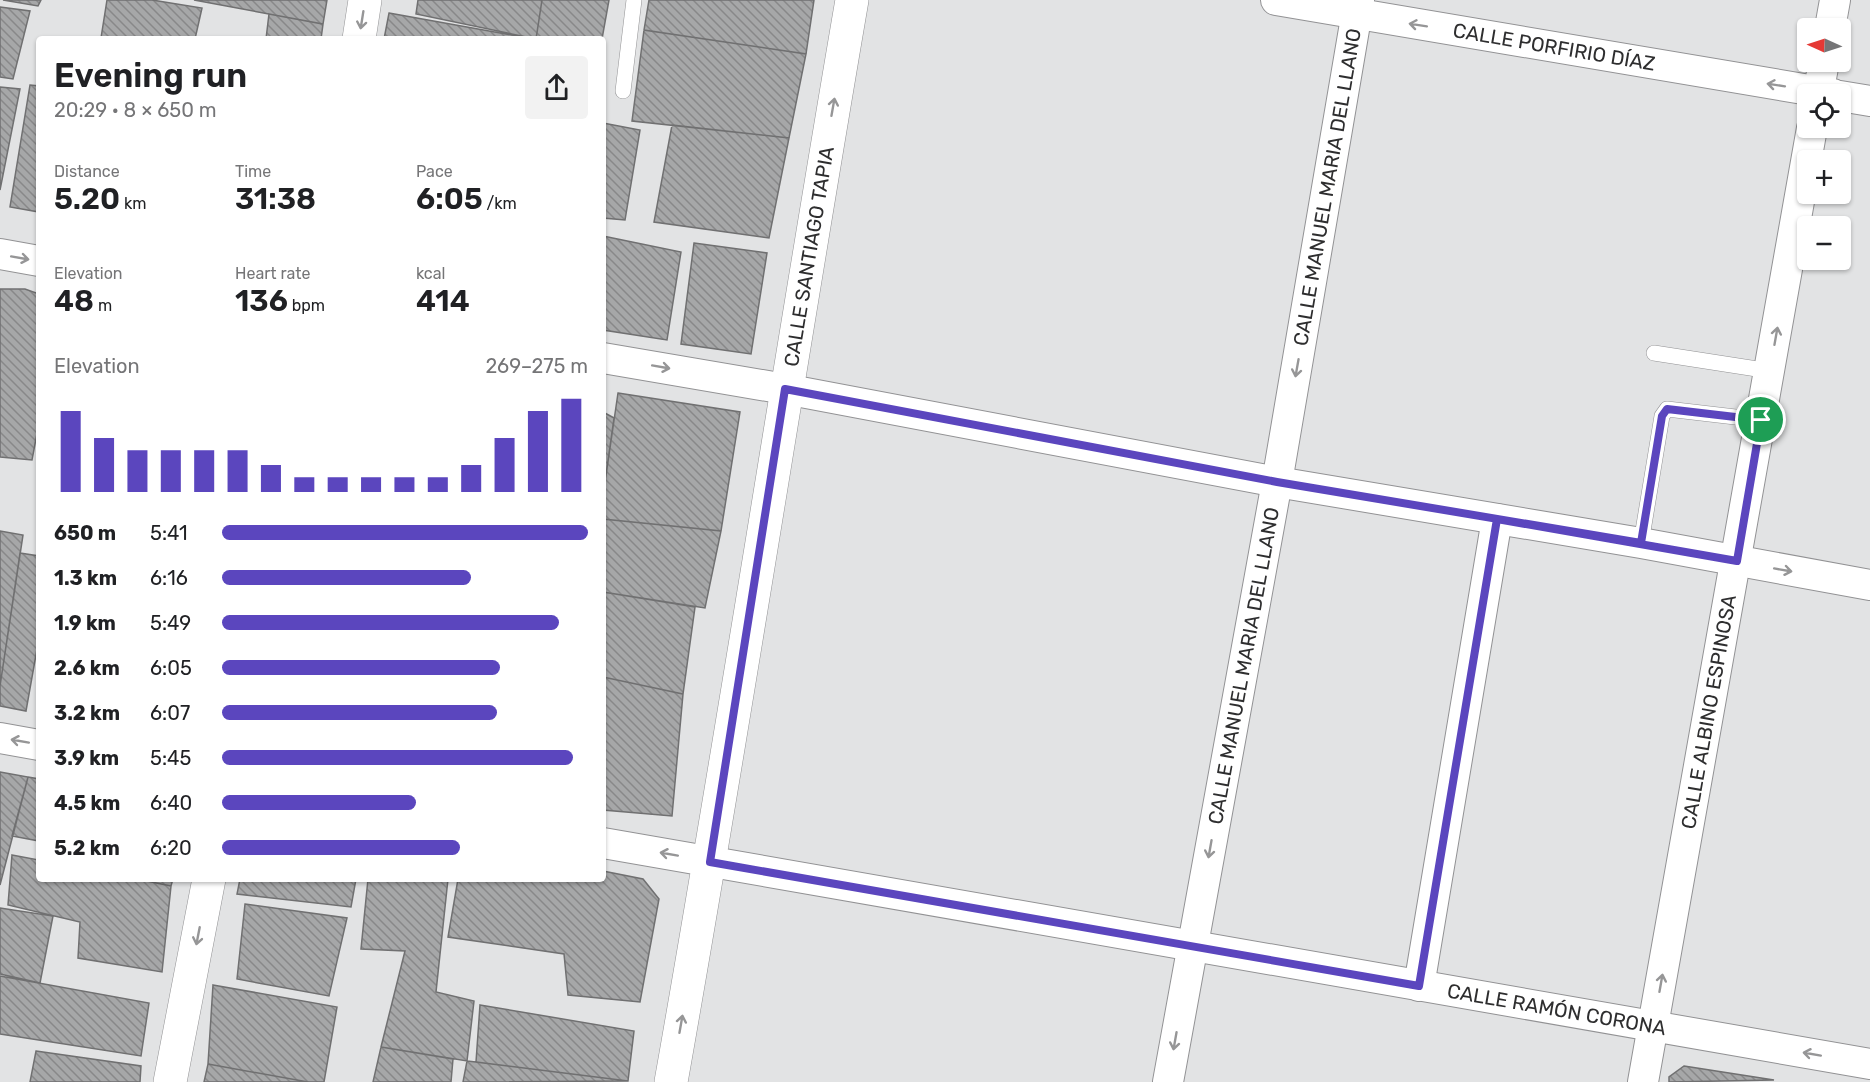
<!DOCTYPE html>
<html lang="en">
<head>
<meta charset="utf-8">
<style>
  body { margin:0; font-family:Rubik,sans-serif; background:#f2f2f2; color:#202124; height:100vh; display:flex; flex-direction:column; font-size:22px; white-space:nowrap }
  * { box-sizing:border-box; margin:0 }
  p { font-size:20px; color:#757577 }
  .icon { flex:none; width:33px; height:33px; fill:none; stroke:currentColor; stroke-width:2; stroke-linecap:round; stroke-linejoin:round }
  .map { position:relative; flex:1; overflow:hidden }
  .details { position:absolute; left:36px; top:36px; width:570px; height:846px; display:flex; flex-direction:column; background:#fff; border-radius:6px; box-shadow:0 2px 4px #0004 }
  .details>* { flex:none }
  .needle { width:39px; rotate:273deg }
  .controls { position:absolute; left:1797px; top:18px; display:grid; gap:12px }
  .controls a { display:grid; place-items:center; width:54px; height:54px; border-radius:6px; background:#fff; box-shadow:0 2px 4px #0004; font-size:30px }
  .pin { position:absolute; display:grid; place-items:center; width:51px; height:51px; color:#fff; margin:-26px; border:3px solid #fff; border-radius:50%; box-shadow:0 2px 6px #0007 }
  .round { display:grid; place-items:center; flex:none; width:63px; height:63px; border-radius:6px; background:#f2f2f2 }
  .summary { display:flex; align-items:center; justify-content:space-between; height:102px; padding:0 18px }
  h1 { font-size:33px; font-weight:600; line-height:45px }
  .figures { display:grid; grid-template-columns:repeat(3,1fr); gap:9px; height:102px; padding:6px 18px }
  .figures div { display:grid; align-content:center }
  .figures b { font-size:30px; font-weight:600 }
  .figures small { font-size:16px; font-weight:400 }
  .figures p { font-size:16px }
  .chart { height:168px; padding:12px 18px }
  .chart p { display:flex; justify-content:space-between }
  .chart svg { width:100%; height:108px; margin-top:6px; stroke:#5b46be; stroke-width:6 }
  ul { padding:0 18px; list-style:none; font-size:20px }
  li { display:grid; grid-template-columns:96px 72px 1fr; align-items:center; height:45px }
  li i { height:15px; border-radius:8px; background:#5b46be }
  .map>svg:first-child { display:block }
  .building { fill:url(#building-back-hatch); stroke:#707071; stroke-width:1.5 }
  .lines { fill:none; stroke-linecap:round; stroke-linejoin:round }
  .service-casing { stroke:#929294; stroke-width:16 }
  .minor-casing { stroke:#929294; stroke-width:32 }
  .tertiary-casing { stroke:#929294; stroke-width:34 }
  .service { stroke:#fff; stroke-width:15 }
  .minor { stroke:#fff; stroke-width:30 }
  .tertiary { stroke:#fff; stroke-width:33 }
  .oneway { stroke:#969697 }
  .route-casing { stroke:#fff; stroke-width:12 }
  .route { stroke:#5b46be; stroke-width:8 }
  .labels { text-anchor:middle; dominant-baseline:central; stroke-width:6; stroke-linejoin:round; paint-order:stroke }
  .street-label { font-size:20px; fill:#2e2e2f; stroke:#fff }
</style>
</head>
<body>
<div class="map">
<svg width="1870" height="1082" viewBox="0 0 1870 1082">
  <defs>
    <pattern id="building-back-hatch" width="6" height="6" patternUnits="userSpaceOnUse" patternTransform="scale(1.5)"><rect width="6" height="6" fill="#a6a7a8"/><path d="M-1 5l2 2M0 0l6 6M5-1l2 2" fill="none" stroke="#888889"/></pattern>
  </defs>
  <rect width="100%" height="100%" fill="#e2e3e4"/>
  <path class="building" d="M3,0H41L38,6Z
    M107,0H152L202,8L195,39L101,38Z
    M194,0H327L323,24Z
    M418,0H542L536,39L416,14Z
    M542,0H609L602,39H536Z
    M649,0H814L806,54L644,30Z
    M0,7L30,11L13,79L0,77Z
    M389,13L534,39H384Z
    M269,14L323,24L321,39H266Z
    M644,30L806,54L789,138L632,121Z
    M30,85L39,86V212L10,207Z
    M0,87L20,89L0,190Z
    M603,123L640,130L625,220L603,218Z
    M672,125L789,138L769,238L654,222Z
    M603,236L681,252L667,340L603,330Z
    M694,243L767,253L751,354L681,344Z
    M0,289H25L39,294V423L32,460L0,457Z
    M618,393L740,412L721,531L603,519V496Z
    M603,412L614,418L603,496Z
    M603,519L721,531L705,608L603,592Z
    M0,531L23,535L0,686Z
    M20,553L39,556V638L26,711L0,706V686Z
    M603,592L695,607L683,694L603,677Z
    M603,677L683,694L672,816L603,810Z
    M0,772L28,777L0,885Z
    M28,777L39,779V841L12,836Z
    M12,855L39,860V879H137L171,886L162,972L78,958L80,922L8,905Z
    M603,871L643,879L659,899L640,1002L568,995L564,954L448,937L458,879H603Z
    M137,879H173L171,886Z
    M240,879H356L351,907L237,894Z
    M368,879H448L436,992L474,1001L467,1061L381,1047L405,951L361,949Z
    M245,904L347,918L329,996L237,979Z
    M0,908L53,916L40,983L0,974Z
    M0,976L149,1003L141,1056L0,1034Z
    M213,985L337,1007L324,1082H308L208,1064Z
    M480,1005L634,1031L628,1081L476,1062Z
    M381,1047L453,1059L451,1082H373Z
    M36,1051L141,1066L140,1082H30Z
    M467,1061L476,1062L628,1081L463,1082Z
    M208,1064L308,1082H204Z
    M1684,1066L1774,1080L1669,1082V1077Z"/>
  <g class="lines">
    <defs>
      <path id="service" d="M623,91L634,0
        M1654,353L1770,371
        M1641,543L1662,416L1667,409L1761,420"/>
      <g id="minor">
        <path id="s1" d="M1276,0L1833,94"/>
        <path d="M1830,28L1835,0"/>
        <path d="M1818,94L1824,62"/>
        <path d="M1840,96L1870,101"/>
        <path d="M0,254L39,261"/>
        <path d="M603,358L785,389L1277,482L1641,543L1870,585"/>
        <path d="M0,738L39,745"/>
        <path id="s2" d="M603,843L1870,1064"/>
        <path d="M1419,986L1497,519"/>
        <path id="s3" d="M1168,1082L1277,482L1359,0"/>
        <path id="s4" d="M1643,1082L1812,128"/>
      </g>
      <g id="tertiary">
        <path d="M359,39L365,0"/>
        <path d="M170,1082L209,879"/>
        <path id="s5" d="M671,1082C735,722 790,360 852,0"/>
      </g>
    </defs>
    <use href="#service" class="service-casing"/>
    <use href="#minor" class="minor-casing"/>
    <use href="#tertiary" class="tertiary-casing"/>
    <use href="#service" class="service"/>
    <use href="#minor" class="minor"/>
    <use href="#tertiary" class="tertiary"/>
  </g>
  <defs><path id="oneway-shaft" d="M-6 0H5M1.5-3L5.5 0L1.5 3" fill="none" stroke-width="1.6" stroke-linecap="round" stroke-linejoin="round" transform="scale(1.5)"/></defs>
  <g class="oneway">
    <use href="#oneway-shaft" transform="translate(362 20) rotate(99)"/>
    <use href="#oneway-shaft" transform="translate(1418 25) rotate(-171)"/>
    <use href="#oneway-shaft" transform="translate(1776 85) rotate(-171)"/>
    <use href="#oneway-shaft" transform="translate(833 107) rotate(-80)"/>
    <use href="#oneway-shaft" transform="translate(20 258) rotate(10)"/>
    <use href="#oneway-shaft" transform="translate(1776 336) rotate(-80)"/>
    <use href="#oneway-shaft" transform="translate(661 367) rotate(10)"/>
    <use href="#oneway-shaft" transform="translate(1297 368) rotate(100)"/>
    <use href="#oneway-shaft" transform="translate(1783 570) rotate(10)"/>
    <use href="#oneway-shaft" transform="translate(20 741) rotate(-170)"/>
    <use href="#oneway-shaft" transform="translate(1210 849) rotate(100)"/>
    <use href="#oneway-shaft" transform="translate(669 854) rotate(-170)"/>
    <use href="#oneway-shaft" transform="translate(198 936) rotate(101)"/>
    <use href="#oneway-shaft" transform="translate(1661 983) rotate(-80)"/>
    <use href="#oneway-shaft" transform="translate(681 1024) rotate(-80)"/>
    <use href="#oneway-shaft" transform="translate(1175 1041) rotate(100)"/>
    <use href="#oneway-shaft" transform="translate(1812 1054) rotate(-170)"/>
  </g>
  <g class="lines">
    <defs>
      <path id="route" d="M1761,420L1667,409L1662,416L1641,543L1277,482L785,389L710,862L1419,986L1497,519L1737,561L1761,420"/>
    </defs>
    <use href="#route" class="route-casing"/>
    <use href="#route" class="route"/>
  </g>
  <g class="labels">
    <g class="street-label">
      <text stroke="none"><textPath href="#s1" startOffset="282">CALLE PORFIRIO DÍAZ</textPath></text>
      <text stroke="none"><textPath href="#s3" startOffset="909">CALLE MANUEL MARIA DEL LLANO</textPath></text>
      <text stroke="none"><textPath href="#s5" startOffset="837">CALLE SANTIAGO TAPIA</textPath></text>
      <text stroke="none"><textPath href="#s3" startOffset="423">CALLE MANUEL MARIA DEL LLANO</textPath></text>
      <text stroke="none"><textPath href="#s4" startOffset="376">CALLE ALBINO ESPINOSA</textPath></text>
      <text stroke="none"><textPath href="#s2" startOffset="968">CALLE RAMÓN CORONA</textPath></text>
    </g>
  </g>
</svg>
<div class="controls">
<a><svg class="needle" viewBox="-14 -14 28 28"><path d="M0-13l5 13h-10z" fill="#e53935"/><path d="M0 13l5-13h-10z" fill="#757577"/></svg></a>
<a><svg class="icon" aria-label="locate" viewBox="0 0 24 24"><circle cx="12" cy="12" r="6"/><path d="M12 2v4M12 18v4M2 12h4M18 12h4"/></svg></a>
<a>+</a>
<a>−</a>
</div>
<div class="pin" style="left:1761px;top:420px;background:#1e9e55"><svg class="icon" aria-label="arrive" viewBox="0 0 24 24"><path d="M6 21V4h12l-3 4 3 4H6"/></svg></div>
<section class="details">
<div class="summary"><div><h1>Evening run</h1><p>20:29 · 8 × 650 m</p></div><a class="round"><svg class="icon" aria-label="share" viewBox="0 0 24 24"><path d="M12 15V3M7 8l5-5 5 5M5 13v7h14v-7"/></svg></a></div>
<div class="figures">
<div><p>Distance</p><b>5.20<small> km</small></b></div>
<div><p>Time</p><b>31:38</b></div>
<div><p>Pace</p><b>6:05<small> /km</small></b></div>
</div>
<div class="figures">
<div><p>Elevation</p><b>48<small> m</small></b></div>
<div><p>Heart rate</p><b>136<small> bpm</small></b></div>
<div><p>kcal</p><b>414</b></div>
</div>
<div class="chart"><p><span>Elevation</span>269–275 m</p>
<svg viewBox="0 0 160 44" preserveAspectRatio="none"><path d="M5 44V11M15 44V22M25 44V27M35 44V27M45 44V27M55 44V27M65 44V33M75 44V38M85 44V38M95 44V38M105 44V38M115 44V38M125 44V33M135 44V22M145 44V11M155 44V6"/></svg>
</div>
<ul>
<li><b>650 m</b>5:41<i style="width:100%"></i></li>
<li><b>1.3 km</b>6:16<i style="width:68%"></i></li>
<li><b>1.9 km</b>5:49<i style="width:92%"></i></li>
<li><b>2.6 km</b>6:05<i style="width:76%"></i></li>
<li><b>3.2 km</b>6:07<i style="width:75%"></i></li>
<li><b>3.9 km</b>5:45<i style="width:96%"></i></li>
<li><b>4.5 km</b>6:40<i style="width:53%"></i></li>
<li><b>5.2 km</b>6:20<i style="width:65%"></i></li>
</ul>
</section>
</div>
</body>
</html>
